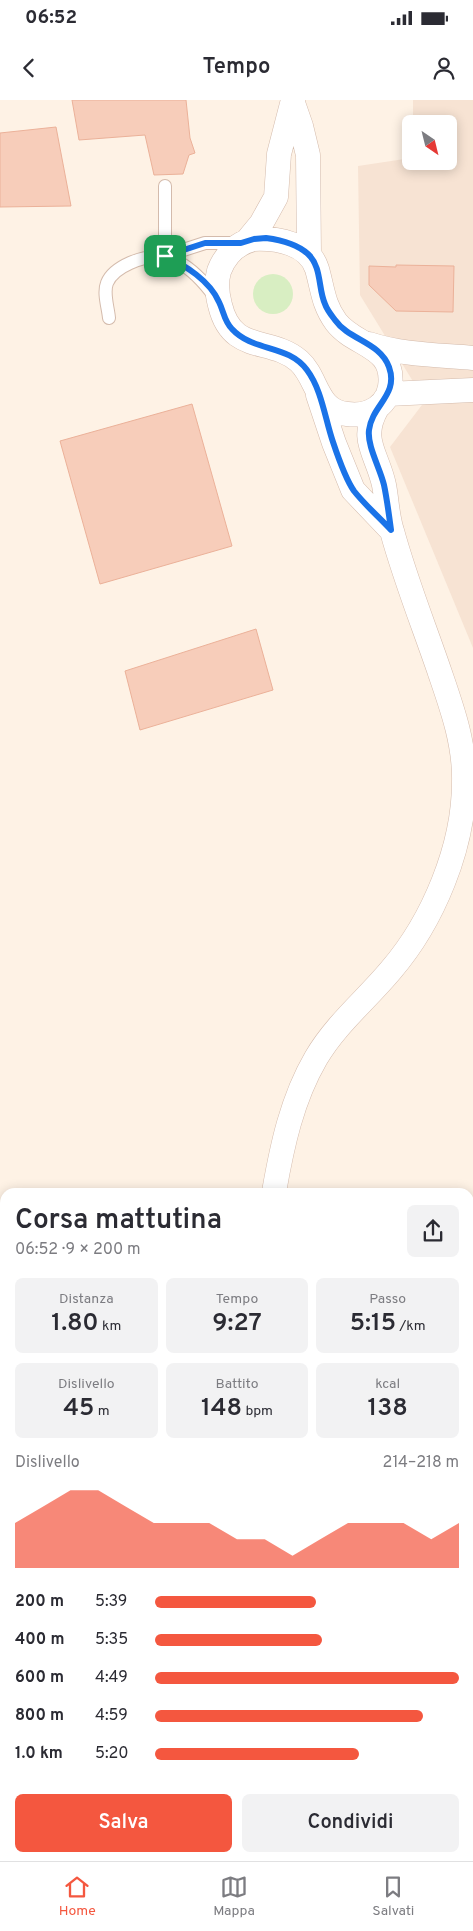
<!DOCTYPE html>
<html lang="it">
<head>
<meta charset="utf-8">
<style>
  body { margin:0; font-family:Overpass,sans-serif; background:#f2f2f3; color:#2b2b33; height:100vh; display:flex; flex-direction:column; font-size:19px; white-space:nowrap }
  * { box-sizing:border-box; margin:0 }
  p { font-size:16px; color:#7c7c81 }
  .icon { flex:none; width:28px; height:28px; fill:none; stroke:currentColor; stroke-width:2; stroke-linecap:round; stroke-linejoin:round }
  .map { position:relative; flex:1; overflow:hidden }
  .details { position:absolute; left:0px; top:1088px; width:474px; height:674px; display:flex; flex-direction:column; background:#fff; border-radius:15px 15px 0 0; box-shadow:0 2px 12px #0003 }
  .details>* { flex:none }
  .needle { width:32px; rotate:145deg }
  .tools { position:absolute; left:402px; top:15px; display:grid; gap:10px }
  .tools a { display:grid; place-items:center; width:55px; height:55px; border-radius:8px; background:#fff; box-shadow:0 2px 12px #0003; font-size:25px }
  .pin { position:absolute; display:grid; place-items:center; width:42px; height:42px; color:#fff; margin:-21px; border-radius:10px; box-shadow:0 2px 8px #0006 }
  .round { display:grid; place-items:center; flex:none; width:52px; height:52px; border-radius:8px; background:#f2f2f3 }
  .headline { display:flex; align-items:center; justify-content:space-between; height:85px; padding:0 15px }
  h1 { font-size:28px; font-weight:600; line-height:38px }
  .metrics { display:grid; grid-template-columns:repeat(3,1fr); gap:8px; height:85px; padding:5px 15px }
  .metrics div { display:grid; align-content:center; border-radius:8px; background:#f2f2f3; text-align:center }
  .metrics b { font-size:25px; font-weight:600 }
  .metrics small { font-size:14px; font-weight:400 }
  .metrics p { font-size:14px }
  .chart { height:140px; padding:10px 15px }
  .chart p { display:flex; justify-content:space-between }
  .chart svg { width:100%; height:90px; margin-top:5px; fill:#f4573f; opacity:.7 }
  .action { display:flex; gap:10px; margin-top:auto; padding:10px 15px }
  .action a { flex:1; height:58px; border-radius:8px; background:#f4573f; color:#fff; font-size:20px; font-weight:600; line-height:58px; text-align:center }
  .action a+a { background:#f2f2f3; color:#2b2b33 }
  ul { padding:0 15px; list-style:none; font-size:16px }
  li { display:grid; grid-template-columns:80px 60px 1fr; align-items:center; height:38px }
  li i { height:12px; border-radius:6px; background:#f4573f }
  .status { display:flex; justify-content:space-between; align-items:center; height:35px; padding:0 25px; background:#fff; direction:ltr }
  .status svg { height:14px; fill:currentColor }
  header { display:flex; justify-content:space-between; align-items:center; height:65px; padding:0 15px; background:#fff; font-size:22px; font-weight:600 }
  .menu { display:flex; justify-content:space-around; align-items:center; height:70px; border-top:1px solid #e1e1e2; background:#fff; font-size:14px; color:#7c7c81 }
  .menu a { display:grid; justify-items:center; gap:2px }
  .menu .active { color:#f4573f }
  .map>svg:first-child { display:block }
  .residential { fill:#f7e3d3 }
  .green { fill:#d8eec2 }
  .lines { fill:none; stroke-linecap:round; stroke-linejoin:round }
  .stream { stroke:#9cd9dd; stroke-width:9 }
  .building { fill:#f7cdba; stroke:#ebb199 }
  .street-tunnel { stroke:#ddcbbe; stroke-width:24; stroke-dasharray:24 12; stroke-linecap:butt }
  .lane-casing { stroke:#d4bbac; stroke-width:14 }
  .street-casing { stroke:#d4bbac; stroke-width:25 }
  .lane { stroke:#fff; stroke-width:12 }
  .street { stroke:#fff; stroke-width:24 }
  .route-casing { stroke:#fff; stroke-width:10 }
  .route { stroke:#1a73e8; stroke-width:6 }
</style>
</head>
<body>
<div class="status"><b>06:52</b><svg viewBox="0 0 49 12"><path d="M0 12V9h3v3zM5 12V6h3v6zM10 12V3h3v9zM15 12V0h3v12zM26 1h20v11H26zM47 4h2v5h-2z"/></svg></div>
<header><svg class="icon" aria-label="back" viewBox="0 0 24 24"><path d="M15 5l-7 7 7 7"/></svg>Tempo<svg class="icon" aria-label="person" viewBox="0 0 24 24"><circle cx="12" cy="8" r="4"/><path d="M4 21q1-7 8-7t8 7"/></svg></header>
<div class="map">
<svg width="473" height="1761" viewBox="0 0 473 1761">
  <rect width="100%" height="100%" fill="#fef2e5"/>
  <path class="residential" d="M413,0H473V548L390,347L425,301L360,195L358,66L411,58V61H449V24H413Z
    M473,1168V1761H314L313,1756H469V1169Z"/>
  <path class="green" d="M253 194a20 20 0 1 1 40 0a20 20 0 1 1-40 0Z"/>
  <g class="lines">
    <path class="stream" d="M0,1479H5"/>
  </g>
  <path class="building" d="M72,0H186L190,38L195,53L189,55L183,74L154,75L145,35L79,40Z
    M56,27L71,106L0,107V33Z
    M396,165L454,166L453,212L396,211L369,185V166L396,167Z
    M192,304L232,446L100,484L60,341Z
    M256,529L273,590L140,630L125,571Z"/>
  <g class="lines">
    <path class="street-tunnel" d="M0,1531H5"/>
    <defs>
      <path id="lane" d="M165,86V156L205,143H239
        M109,218C108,207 103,193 107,183C111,173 121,167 130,163C168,146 193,167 215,197"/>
      <path id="street" d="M293,3L301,26L308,55L309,155
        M254,139C277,138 309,143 317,169C323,190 323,204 336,222C355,247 396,245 390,287C388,299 379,308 369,312C361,315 355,315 347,314C316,311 318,278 299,261C270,236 232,255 220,205C217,194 216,182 219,171C225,155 237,143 254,139Z
        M247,141L261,124L276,97L279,54L293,0
        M369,244C402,255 438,255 473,258
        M388,294L473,290
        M318,295L334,343L353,390L391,430
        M274,1092C282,1046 292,999 316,958C336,924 366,900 391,870C433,821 464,747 464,682C465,644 452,608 440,573C424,526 405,479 392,431C387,416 387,400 384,385C377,353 359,340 377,308
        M469,1204H473
        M469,1408H473
        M469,1444H473
        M469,1475H473
        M469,1505H473
        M344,1756L345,1761"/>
    </defs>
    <use href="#lane" class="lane-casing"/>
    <use href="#street" class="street-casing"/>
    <use href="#lane" class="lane"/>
    <use href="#street" class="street"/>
  </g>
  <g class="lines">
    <defs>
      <path id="route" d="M266,138C281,140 297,144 308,154C322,167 318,189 325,204C327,210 332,216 335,220C349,240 380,242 389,267C399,295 372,305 369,330C367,346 380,368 384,385C387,399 389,415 391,430C379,417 365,405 354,391C347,381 337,354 333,342C325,319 322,290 307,270C288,244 253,252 232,229C224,221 224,212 219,202C210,181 185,165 165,156L205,143H241L254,139Z"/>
    </defs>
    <use href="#route" class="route-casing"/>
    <use href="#route" class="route"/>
  </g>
</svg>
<div class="tools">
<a><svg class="needle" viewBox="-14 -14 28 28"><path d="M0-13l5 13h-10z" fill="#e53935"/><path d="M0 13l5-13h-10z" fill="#7c7c81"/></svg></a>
</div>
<div class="pin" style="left:165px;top:156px;background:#1e9e55"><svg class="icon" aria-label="arrive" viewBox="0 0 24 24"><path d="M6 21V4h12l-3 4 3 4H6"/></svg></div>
<section class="details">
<div class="headline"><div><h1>Corsa mattutina</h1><p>06:52 · 9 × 200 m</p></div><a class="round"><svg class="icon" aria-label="share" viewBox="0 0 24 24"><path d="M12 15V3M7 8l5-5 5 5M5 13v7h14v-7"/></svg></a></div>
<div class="metrics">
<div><p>Distanza</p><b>1.80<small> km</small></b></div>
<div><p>Tempo</p><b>9:27</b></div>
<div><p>Passo</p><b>5:15<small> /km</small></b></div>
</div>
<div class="metrics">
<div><p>Dislivello</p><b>45<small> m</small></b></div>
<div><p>Battito</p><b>148<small> bpm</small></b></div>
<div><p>kcal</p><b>138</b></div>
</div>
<div class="chart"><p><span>Dislivello</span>214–218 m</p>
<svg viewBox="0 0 160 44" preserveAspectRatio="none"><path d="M0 44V22L10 14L20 6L30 6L40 14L50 22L60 22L70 22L80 30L90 30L100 38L110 30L120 22L130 22L140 22L150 30L160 22V44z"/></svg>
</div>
<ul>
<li><b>200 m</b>5:39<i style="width:53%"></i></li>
<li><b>400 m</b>5:35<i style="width:55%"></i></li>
<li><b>600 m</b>4:49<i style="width:100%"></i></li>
<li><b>800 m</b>4:59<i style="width:88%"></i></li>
<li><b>1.0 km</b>5:20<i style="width:67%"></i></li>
</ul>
<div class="action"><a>Salva</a><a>Condividi</a></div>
</section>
</div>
<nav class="menu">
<a class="active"><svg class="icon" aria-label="home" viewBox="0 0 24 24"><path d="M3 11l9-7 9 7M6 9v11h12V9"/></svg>Home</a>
<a><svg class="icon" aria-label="map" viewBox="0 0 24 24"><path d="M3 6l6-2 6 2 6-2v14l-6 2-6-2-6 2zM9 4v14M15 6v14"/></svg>Mappa</a>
<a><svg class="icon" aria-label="saved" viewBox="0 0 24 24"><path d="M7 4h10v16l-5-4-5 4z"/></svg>Salvati</a>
</nav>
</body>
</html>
